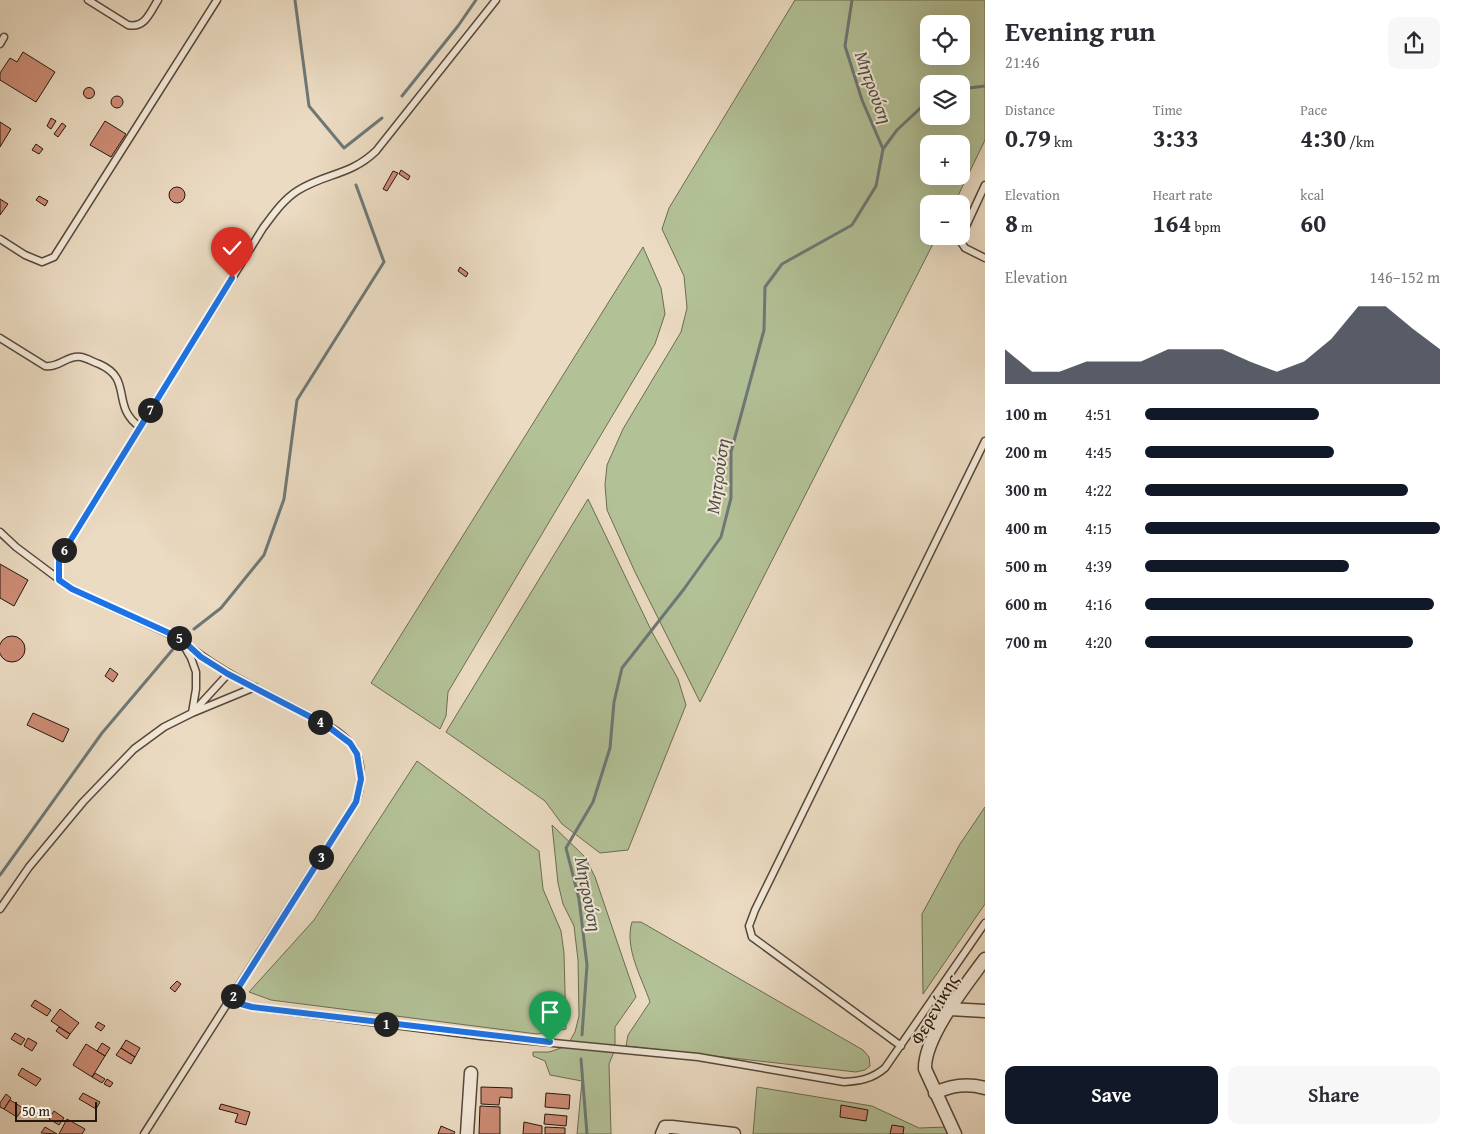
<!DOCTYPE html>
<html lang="en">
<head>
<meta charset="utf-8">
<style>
  body { margin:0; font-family:"Gentium Book Plus",serif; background:#f7f7f7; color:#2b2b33; height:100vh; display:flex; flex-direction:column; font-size:19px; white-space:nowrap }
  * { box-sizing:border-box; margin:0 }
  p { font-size:16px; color:#7c7c81 }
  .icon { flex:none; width:28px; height:28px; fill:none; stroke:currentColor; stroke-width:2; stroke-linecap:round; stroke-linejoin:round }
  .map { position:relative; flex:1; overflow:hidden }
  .side { display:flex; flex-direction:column; background:#fff; width:475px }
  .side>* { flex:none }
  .buttons { position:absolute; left:920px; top:15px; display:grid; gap:10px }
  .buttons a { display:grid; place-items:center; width:50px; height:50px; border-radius:10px; background:#fff; box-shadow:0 5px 20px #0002; font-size:25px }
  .scale { position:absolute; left:15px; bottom:12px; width:82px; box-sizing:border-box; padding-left:5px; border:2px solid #26160d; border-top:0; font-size:14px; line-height:18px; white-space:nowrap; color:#26160d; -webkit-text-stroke:4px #f2e8d7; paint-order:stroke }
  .pin { position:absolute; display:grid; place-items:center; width:42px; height:42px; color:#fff; margin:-51px -21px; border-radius:50% 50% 50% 0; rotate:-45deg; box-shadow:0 0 5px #0007 }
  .pin .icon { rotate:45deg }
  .km { position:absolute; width:25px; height:25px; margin:-12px; border-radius:50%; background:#222; color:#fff; font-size:14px; line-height:25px; text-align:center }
  .round { display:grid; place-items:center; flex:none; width:52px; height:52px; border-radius:10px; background:#f7f7f7 }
  .head { display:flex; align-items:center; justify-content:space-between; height:85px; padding:0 20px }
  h1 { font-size:28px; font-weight:700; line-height:38px }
  .figures { display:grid; grid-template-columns:repeat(3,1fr); gap:8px; height:85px; padding:5px 20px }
  .figures div { display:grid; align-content:center }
  .figures b { font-size:25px; font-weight:700 }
  .figures small { font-size:14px; font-weight:400 }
  .figures p { font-size:14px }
  .chart { height:140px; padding:10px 20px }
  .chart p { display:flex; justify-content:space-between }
  .chart svg { width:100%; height:90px; margin-top:5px; fill:#111827; opacity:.7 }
  .button { display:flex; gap:10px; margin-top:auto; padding:10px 20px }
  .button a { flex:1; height:58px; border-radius:10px; background:#111827; color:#fff; font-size:20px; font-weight:700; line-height:58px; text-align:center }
  .button a+a { background:#f7f7f7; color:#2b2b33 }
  ul { padding:0 20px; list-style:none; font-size:16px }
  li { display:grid; grid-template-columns:80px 60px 1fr; align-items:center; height:38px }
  li i { height:12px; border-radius:6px; background:#111827 }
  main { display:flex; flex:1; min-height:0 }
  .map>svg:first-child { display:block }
  .green { fill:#b3c197; stroke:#6c6c52; fill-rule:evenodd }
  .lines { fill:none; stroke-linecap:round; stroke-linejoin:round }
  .stream { stroke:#6d7876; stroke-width:3 }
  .building { fill:#cd8c76; stroke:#26160d }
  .service-casing { stroke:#57473a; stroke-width:9 }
  .minor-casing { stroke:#57473a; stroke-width:15 }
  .service { stroke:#f2e8d7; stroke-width:6 }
  .minor { stroke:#f2e8d7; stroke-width:12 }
  .route-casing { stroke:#fff; stroke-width:10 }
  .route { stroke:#1a73e8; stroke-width:6 }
  .labels { text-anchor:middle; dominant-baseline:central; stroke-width:4; stroke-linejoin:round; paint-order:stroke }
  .street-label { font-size:18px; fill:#26160d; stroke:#f2e8d7 }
  .water-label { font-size:19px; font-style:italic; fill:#4f4f4a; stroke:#f2e8d7 }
</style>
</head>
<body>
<main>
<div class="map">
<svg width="985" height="1134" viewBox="0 0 985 1134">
  <rect width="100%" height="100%" fill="#ebdbc2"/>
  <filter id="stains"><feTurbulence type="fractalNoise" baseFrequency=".004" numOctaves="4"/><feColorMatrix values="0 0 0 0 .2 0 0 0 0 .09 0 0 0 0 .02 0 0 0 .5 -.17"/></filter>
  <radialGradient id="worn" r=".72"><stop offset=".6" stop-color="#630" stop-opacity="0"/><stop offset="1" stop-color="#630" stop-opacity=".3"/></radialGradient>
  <path class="green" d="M795,0H985V140L954,204H929V236H937L700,702L635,572L607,510L605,485L607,465L623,429L681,332L687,308L684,276L662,229L669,208ZM929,24H961V56H929ZM929,84H961V116H929ZM929,144H961V176H929Z
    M643,247L661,288L665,314L655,344L448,692L446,716L440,729L371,683Z
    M588,499L652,632L678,679L686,705L628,850L600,853L562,824L545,801L446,732Z
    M417,761L539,851L543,889L561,931L564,953L566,1029L537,1034L271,1000L249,992L314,920Z
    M985,807V904L923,994L922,914L960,844Z
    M552,825L585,857L595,877L636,997L615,1027V1049L609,1064L611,1134H577L582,1081L550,1075L545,1061L533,1056V1052H549L567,1046L575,1032L579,1016L578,960L574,926L563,904L558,883Z
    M632,922H641L863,1050L869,1057L870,1066L865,1070L856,1072L626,1046L628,1035L650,1002C642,978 624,948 632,922Z
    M757,1087L872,1106L919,1128L946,1127L947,1134H753Z"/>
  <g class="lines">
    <path class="stream" d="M295,0L309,106L344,148L382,118
      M961,89L985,86
      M402,96L458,26L476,0
      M883,149L897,130L929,100
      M194,629L221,608L264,555L284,499L297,400L384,262L356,185
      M0,875L102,733L174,648
      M582,1035L587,965L579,899L566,848L593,802L610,748L614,702L622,668L684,589L721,537L731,498V452L764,330L765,287L782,264L852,225L876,186L883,149L862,100L845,46L852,0
      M581,1059L587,1134"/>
  </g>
  <path class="building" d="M23,52L55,72L36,102L0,80V73L10,58L17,62Z
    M83.5 93a5.5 5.5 0 1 1 11 0a5.5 5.5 0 1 1-11 0Z
    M111 102a6 6 0 1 1 12 0a6 6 0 1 1-12 0Z
    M51,118L56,121L51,129L47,126Z
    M105,121L126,134L111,157L90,145Z
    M0,122L11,129L0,147Z
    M62,123L66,126L58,137L54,134Z
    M36,144L43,149L39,154L32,150Z
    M401,170L410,176L408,180L399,174Z
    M393,171L398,173L387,191L383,189Z
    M169 195a8 8 0 1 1 16 0a8 8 0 1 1-16 0Z
    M39,196L48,201L45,206L36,200Z
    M0,199L8,204L0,215Z
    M460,267L468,273L466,277L458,271Z
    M0,564L28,580L14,606L0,598Z
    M-1 649a13 13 0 1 1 26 0a13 13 0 1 1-26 0Z
    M110,668L118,674L113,682L105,676Z
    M33,713L69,729L63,742L27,725Z
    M177,981L181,984L175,992L170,988Z
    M35,1000L51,1010L47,1016L31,1006Z
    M60,1009L79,1023L70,1034L51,1021Z
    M98,1022L105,1026L101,1031L95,1027Z
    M59,1027L70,1034L67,1039L56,1031Z
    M15,1033L25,1039L21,1045L11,1039Z
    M28,1038L37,1043L32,1051L24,1046Z
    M126,1040L140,1048L135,1057L121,1048Z
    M102,1043L110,1048L105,1056L97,1051Z
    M86,1044L105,1056L92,1077L73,1065Z
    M121,1048L135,1057L131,1064L116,1055Z
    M22,1068L41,1079L36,1086L18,1075Z
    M95,1073L105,1079L102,1083L92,1077Z
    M107,1079L113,1083L110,1087L104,1084Z
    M481,1087L512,1088V1098L500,1097L499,1105L481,1104Z
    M83,1093L100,1102L96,1109L79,1099Z
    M546,1093L570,1095L569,1109L545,1107Z
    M6,1094L11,1098L4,1109L0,1107V1103Z
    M10,1100L23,1108L17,1117L4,1109Z
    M221,1104L250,1112L246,1125L235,1122L238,1114L219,1109Z
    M841,1105L868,1110L866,1121L840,1117Z
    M480,1106L500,1107V1134H479Z
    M54,1111L64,1118L59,1125L49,1119Z
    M545,1114L567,1116L566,1126L544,1124Z
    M67,1119L85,1129L82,1134H59Z
    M524,1122L542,1126V1134H523Z
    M892,1125L904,1127L903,1134H890Z
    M441,1126L455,1132L454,1134H438Z
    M45,1127L57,1134L41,1133Z
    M545,1127L565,1128V1134H545Z"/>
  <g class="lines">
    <defs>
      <path id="service" d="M88,0L128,25C145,29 150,12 158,0
        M0,44L4,37
        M985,185L962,235L961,242L965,248L985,258
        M0,239L25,255L42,262L54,257L217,0
        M0,338L45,366C59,368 67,355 81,357C87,358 93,362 99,364C134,379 110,406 140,427
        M0,532L16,547L72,589L180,639L191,658L196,672V689L192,713L164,727L134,749L83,802L29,867L0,909
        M59,580V561L64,551L263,228C273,215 283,200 297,191C325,173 350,176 376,151L496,0
        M195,710L228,674
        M192,713L255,687
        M230,1001L252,1007L481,1036L698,1057L844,1082C860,1081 872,1079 885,1068L985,923
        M901,1046L752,937L749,926L755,910L985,441
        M144,1134L356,802C362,785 364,758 350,743C337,728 315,719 298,710C257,688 216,670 180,639"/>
      <path id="minor" d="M950,1009L985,1011
        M935,1093C952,1085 967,1083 985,1088
        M467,1134L471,1073
        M662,1134L665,1127H672L734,1134
        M955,1134L925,1069C924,1037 966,985 985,959"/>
    </defs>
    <use href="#service" class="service-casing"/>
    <use href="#minor" class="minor-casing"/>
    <use href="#service" class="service"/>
    <use href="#minor" class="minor"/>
  </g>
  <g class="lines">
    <defs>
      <path id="route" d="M232,278L64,551L59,561V580L72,589L180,638L201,657L228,674L326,725L350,743L357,754L361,779L356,802L230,1001L252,1007L550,1042"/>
    </defs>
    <use href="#route" class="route-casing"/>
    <use href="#route" class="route"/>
  </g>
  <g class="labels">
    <g class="street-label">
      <text transform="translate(934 1009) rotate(-60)">Φερενίκης</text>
    </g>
    <g class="water-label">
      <text transform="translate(874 87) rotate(70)">Μητρούση</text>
      <text transform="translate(717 476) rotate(-82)">Μητρούση</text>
      <text transform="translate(589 894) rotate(79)">Μητρούση</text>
    </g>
  </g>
  <rect width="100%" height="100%" filter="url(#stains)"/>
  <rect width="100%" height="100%" fill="url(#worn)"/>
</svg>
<div class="buttons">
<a><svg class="icon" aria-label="locate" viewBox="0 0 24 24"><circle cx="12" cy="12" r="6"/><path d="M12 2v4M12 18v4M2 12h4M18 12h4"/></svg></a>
<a><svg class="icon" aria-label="layers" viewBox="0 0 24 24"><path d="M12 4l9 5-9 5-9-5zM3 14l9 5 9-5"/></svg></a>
<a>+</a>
<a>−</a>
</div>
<div class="scale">50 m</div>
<div class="pin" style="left:550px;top:1042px;background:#1e9e55"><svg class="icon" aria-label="arrive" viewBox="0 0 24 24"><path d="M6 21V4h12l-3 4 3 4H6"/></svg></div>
<div class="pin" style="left:232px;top:278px;background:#d93025"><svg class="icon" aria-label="check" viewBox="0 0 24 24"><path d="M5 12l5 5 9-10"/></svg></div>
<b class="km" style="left:386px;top:1024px">1</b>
<b class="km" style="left:233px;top:996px">2</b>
<b class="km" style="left:321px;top:857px">3</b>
<b class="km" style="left:320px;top:722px">4</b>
<b class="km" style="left:179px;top:638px">5</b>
<b class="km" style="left:64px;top:550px">6</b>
<b class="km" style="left:150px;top:410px">7</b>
</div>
<section class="side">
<div class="head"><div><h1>Evening run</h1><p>21:46</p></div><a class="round"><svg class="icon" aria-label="share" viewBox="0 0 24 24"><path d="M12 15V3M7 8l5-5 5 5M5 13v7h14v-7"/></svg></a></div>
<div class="figures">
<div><p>Distance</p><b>0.79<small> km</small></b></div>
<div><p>Time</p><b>3:33</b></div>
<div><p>Pace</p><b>4:30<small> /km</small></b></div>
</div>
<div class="figures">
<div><p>Elevation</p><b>8<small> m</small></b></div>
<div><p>Heart rate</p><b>164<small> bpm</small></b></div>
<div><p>kcal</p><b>60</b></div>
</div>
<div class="chart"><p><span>Elevation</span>146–152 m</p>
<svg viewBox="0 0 160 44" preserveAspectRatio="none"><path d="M0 44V27L10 38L20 38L30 33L40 33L50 33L60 27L70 27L80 27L90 33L100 38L110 33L120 22L130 6L140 6L150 17L160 27V44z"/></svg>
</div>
<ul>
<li><b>100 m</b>4:51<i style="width:59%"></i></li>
<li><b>200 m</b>4:45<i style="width:64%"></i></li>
<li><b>300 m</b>4:22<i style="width:89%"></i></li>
<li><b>400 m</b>4:15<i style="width:100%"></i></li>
<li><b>500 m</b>4:39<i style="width:69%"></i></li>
<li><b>600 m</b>4:16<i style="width:98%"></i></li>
<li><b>700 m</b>4:20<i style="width:91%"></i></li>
</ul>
<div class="button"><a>Save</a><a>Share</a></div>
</section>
</main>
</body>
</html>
